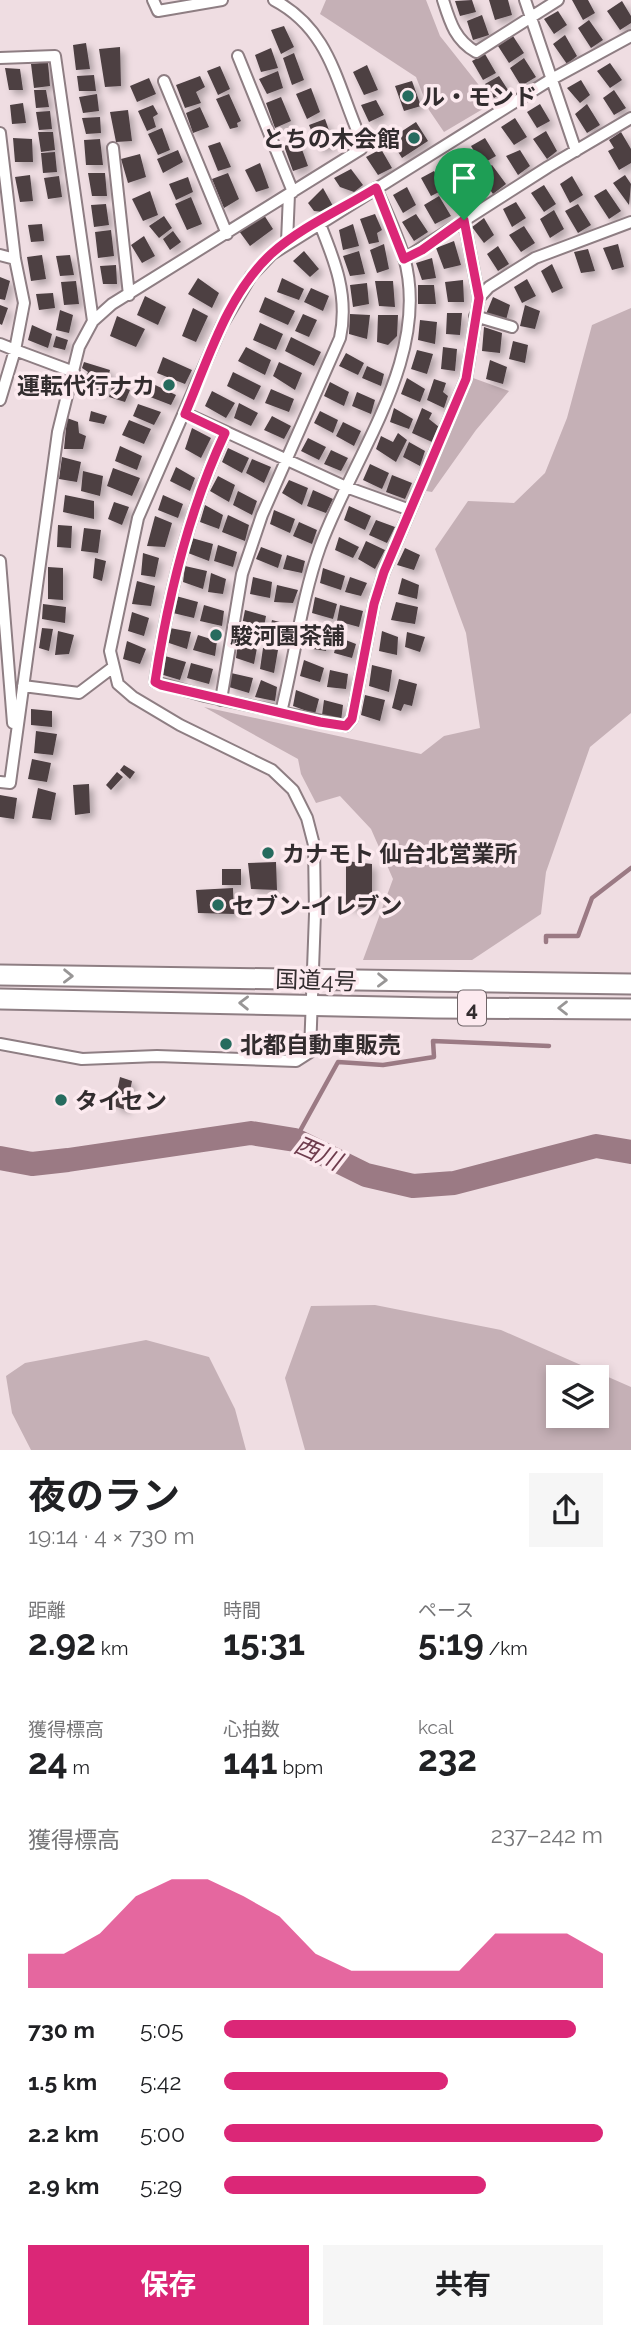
<!DOCTYPE html>
<html lang="ja">
<head>
<meta charset="utf-8">
<style>
  body { margin:0; font-family:Raleway,"Noto Sans JP",sans-serif; background:#f6f6f6; color:#202124; height:100vh; display:flex; flex-direction:column; font-size:26px; white-space:nowrap }
  * { box-sizing:border-box; margin:0 }
  p { font-size:23px; color:#757577 }
  .icon { flex:none; width:38px; height:38px; fill:none; stroke:currentColor; stroke-width:2; stroke-linecap:round; stroke-linejoin:round }
  .map { position:relative; height:1450px; overflow:hidden }
  .details { display:flex; flex-direction:column; background:#fff; flex:1 }
  .details>* { flex:none }
  .tools { position:absolute; left:546px; top:1365px; display:grid; gap:14px }
  .tools a { display:grid; place-items:center; width:63px; height:63px; border-radius:0px; background:#fff; box-shadow:0 4px 10px #0003; font-size:35px }
  .pin { position:absolute; display:grid; place-items:center; width:60px; height:60px; color:#fff; margin:-72px -30px; border-radius:50% 50% 50% 0; rotate:-45deg; box-shadow:0 0 7px #0007 }
  .pin .icon { rotate:45deg }
  .round { display:grid; place-items:center; flex:none; width:74px; height:74px; border-radius:0px; background:#f6f6f6 }
  .summary { display:flex; align-items:center; justify-content:space-between; height:119px; padding:0 28px }
  h1 { font-size:38px; font-weight:700; line-height:52px }
  .stats { display:grid; grid-template-columns:repeat(3,1fr); gap:10px; height:119px; padding:7px 28px }
  .stats div { display:grid; align-content:center }
  .stats b { font-size:35px; font-weight:700 }
  .stats small { font-size:19px; font-weight:400 }
  .stats p { font-size:19px }
  .chart { height:196px; padding:14px 28px }
  .chart p { display:flex; justify-content:space-between }
  .chart svg { width:100%; height:126px; margin-top:7px; fill:#db2777; opacity:.7 }
  .cta { display:flex; gap:14px; margin-top:auto; padding:14px 28px }
  .cta a { flex:1; height:80px; border-radius:0px; background:#db2777; color:#fff; font-size:28px; font-weight:700; line-height:80px; text-align:center }
  .cta a+a { background:#f6f6f6; color:#202124 }
  ul { padding:0 28px; list-style:none; font-size:23px }
  li { display:grid; grid-template-columns:112px 84px 1fr; align-items:center; height:52px }
  li i { height:18px; border-radius:9px; background:#db2777 }
  .map>svg:first-child { display:block }
  .green { fill:#c5b0b6; fill-rule:evenodd }
  .lines { fill:none; stroke-linecap:round; stroke-linejoin:round }
  .stream { stroke:#9b7a84; stroke-width:4.5 }
  .river { stroke:#9b7a84; stroke-width:24 }
  .building { fill:#4d3f43; filter:url(#shadow) }
  .street-casing { stroke:#8e7e83; stroke-width:14 }
  .highway-casing { stroke:#8e7e83; stroke-width:23 }
  .street { stroke:#fff; stroke-width:10 }
  .highway { stroke:#fff; stroke-width:19 }
  .oneway { stroke:#989696 }
  .route-casing { stroke:#fff; stroke-width:14 }
  .route { stroke:#db2777; stroke-width:9 }
  .poi-dot { fill:#266b5e; stroke:#fceaef; stroke-width:2.5 }
  .labels { text-anchor:middle; dominant-baseline:central; stroke-width:7; stroke-linejoin:round; paint-order:stroke }
  .shield { fill:#fceaef; stroke:#6f6568; stroke-width:2 }
  .shield-label { font-size:21px; font-weight:bold; fill:#322c2e }
  .poi-label { font-size:23px; font-weight:bold; fill:#322c2e; stroke:#fceaef; text-anchor:start }
  .street-label { font-size:23px; fill:#322c2e; stroke:#fceaef }
  .water-label { font-size:24px; font-style:italic; fill:#6e3c4d; stroke:#fceaef }
</style>
</head>
<body>
<div class="map">
<svg width="631" height="1450" viewBox="0 0 631 1450">
  <defs>
    <filter id="shadow"><feDropShadow dx="4.5" dy="4.5" stdDeviation="3.5" flood-color="#0004"/></filter>
  </defs>
  <rect width="100%" height="100%" fill="#efdde2"/>
  <path class="green" d="M326,0H426L440,36L493,103L444,132L429,110L416,77L320,14Z
    M631,308V713L590,747L546,872L541,914L472,960H363L393,879L371,829L340,796L316,803L301,774L298,759L204,707L421,754L444,736L480,728L466,633L435,549L468,501L514,503L545,473L567,418L592,325Z
    M473,378L509,391L476,430L432,492L426,491Z
    M375,1305L501,1330L631,1387V1450H305L285,1378L311,1306ZM558,1377H597V1416H558Z
    M146,1340L209,1357L235,1409L246,1450H31L12,1413L6,1376L25,1363Z"/>
  <g class="lines">
    <path class="stream" d="M546,942V936H578L592,898L631,868
      M295,1140L338,1062L383,1065L434,1057L433,1041L549,1046"/>
    <path class="river" d="M0,1158L32,1164L68,1160L251,1133L295,1140L366,1175L413,1186L454,1183L596,1146L631,1152"/>
  </g>
  <path class="building" d="M472,0L476,12L460,16L455,1Z
    M489,0H508L512,15L495,20Z
    M572,0H588L595,13L583,20Z
    M622,1L631,16V23L620,30L607,11Z
    M558,11L567,25L554,34L544,19Z
    M482,15L489,35L473,40L467,21Z
    M589,20L603,40L591,48L578,28Z
    M284,26L294,47L281,54L271,30Z
    M565,35L577,56L567,64L553,44Z
    M513,36L524,53L509,63L498,46Z
    M86,43L90,69L76,70L73,45Z
    M120,47L121,86L105,87L99,49Z
    M271,48L278,68L261,72L255,55Z
    M294,53L304,80L292,85L283,58Z
    M485,54L496,73L483,80L472,61Z
    M524,58L536,77L521,86L510,68Z
    M48,62L50,86L34,88L31,64Z
    M610,63L622,80L610,88L597,71Z
    M367,65L378,90L364,95L353,72Z
    M220,66L230,89L218,95L207,71Z
    M5,68L20,69L23,90H9Z
    M278,71L283,88L267,94L259,79Z
    M94,75L96,91H79L77,76Z
    M200,76L205,87L196,92L201,103L185,108L176,85Z
    M499,76L508,90L494,98L485,84Z
    M149,78L156,94L137,102L130,86Z
    M581,80L590,95L580,103L567,88Z
    M412,81L421,106L404,111L395,86Z
    M311,88L320,112L307,119L296,94Z
    M34,90H46L49,107L36,108Z
    M614,90L626,108L614,115L603,98Z
    M97,94L99,111L83,113L79,97Z
    M229,94L241,121L237,123L238,127L230,129L216,99Z
    M281,97L291,121L275,128L266,103Z
    M376,100L384,115L369,122L361,105Z
    M23,103L26,123L12,124L10,105Z
    M540,104L550,121L537,128L527,112Z
    M587,104L600,125L587,133L575,114Z
    M153,105L158,114L153,117L156,127L147,131L138,111Z
    M200,107L209,127L193,133L186,113Z
    M128,110L132,141L116,142L110,112Z
    M50,111L52,129L39,130L36,112Z
    M100,117L101,133L86,134L82,118Z
    M515,118L527,137L514,145L501,127Z
    M325,119L334,144L319,150L309,125Z
    M416,122L428,141L402,158L390,139Z
    M162,128L170,150L158,155L148,134Z
    M546,131L557,151L547,159L533,139Z
    M38,132H53L55,150L41,152Z
    M621,132L631,149V163L619,170L608,151L614,148L609,140Z
    M13,138L32,139L33,162H15Z
    M485,138L496,156L482,164L471,146Z
    M100,139L103,165H86L84,140Z
    M299,141L308,166L293,171L284,146Z
    M220,142L231,167L218,171L208,146Z
    M381,149L392,168L378,175L366,157Z
    M178,150L183,162L163,173L157,159Z
    M520,150L530,166L518,175L506,156Z
    M55,152L57,172L43,173L41,153Z
    M462,153L472,173L459,180L447,162Z
    M140,154L146,177L128,183L121,159Z
    M260,163L269,188L256,192L245,170Z
    M492,165L506,184L493,194L479,174Z
    M351,169L363,185L354,192L340,187L334,178Z
    M434,171L445,189L431,196L421,178Z
    M88,173H105L107,196H92Z
    M228,173L239,199L224,208L212,179Z
    M30,175L33,201L20,202L15,177Z
    M625,175L631,184L629,205L613,183Z
    M59,176L62,197L48,199L44,178Z
    M572,176L583,195L570,203L560,184Z
    M188,177L193,192L176,200L169,184Z
    M464,183L475,201L464,209L452,189Z
    M544,185L556,204L544,212L531,193Z
    M407,187L416,205L403,213L393,195Z
    M323,188L333,206L324,212L314,211L308,203Z
    M606,189L621,211L609,219L594,196Z
    M150,191L158,215L143,221L132,199Z
    M439,196L451,216L435,224L424,205Z
    M191,197L202,224L187,230L175,204Z
    M516,202L526,218L512,227L503,209Z
    M106,204L109,225L94,227L91,205Z
    M578,204L591,225L578,233L565,211Z
    M554,210L564,229L550,238L540,219Z
    M375,214L382,230L377,233L379,242L369,244L360,219Z
    M416,214L428,232L414,241L402,222Z
    M264,215L273,229L250,246L239,231Z
    M164,216L172,228L159,238L149,226Z
    M484,218L494,235L484,243L472,227Z
    M42,224L44,241L31,242L28,225Z
    M353,224L359,246L343,250L339,230Z
    M524,226L535,243L521,252L509,235Z
    M111,230L114,256L98,258L95,232Z
    M173,231L181,242L170,250L163,239Z
    M144,236L155,256L142,263L131,245Z
    M454,241L461,265L444,269L436,248Z
    M384,244L389,269L377,273L370,250Z
    M618,244L624,267L612,270L603,248Z
    M498,246L509,264L498,271L487,254Z
    M588,249L595,271L581,273L574,252Z
    M304,251L319,269L310,277L293,261Z
    M359,251L365,274L350,276L343,256Z
    M42,255L46,279L31,281L27,257Z
    M70,255L74,275L60,276L56,256Z
    M432,258L436,278L422,280L416,263Z
    M552,264L563,288L552,293L541,271Z
    M116,265L117,284H103L100,266Z
    M0,277L10,281L5,300L0,299Z
    M198,278L219,293L212,308L188,294Z
    M282,278L304,289L299,300L277,292Z
    M527,279L536,296L522,303L514,287Z
    M463,280L464,302H448L445,282Z
    M76,281L79,304L64,305L61,282Z
    M375,281H393L395,307L379,306Z
    M367,283L369,304L353,307L350,285Z
    M418,285H434L436,304H418Z
    M311,288L329,296L323,311L304,302Z
    M53,293L55,308L39,310L36,294Z
    M145,296L166,307L158,325L137,315Z
    M265,297L295,311L288,325L259,312Z
    M493,297L510,305L506,320L486,314Z
    M0,305L8,308L2,325L0,324Z
    M525,305L540,311L535,329L520,326Z
    M193,308L208,316L196,342L182,336Z
    M60,310L73,315L69,333L56,330Z
    M447,313H462L460,335L446,334Z
    M303,314L317,320L309,337L295,331Z
    M350,314L370,315L367,339L349,334Z
    M378,315H398L397,336L388,345L377,342Z
    M117,316L145,329L136,347L110,336Z
    M420,320L437,322L435,344L418,340Z
    M260,323L283,334L276,350L253,340Z
    M32,325L52,334L48,348L28,340Z
    M484,327L502,333L500,353L482,351Z
    M56,336L68,340L65,350L53,347Z
    M291,337L321,352L314,366L285,351Z
    M513,341L528,345L525,363L509,359Z
    M246,347L271,360L265,375L238,361Z
    M443,347L457,349L455,371L441,369Z
    M417,350L433,354L427,374L411,369Z
    M346,353L364,363L358,375L339,366Z
    M163,357L192,370L185,384L157,373Z
    M490,360L507,367L503,384L486,379Z
    M84,362L110,370L104,393L82,386L88,372L82,368Z
    M279,362L302,373L295,390L273,376Z
    M367,366L384,374L381,386L362,378Z
    M233,372L261,386L254,400L227,386Z
    M407,378L425,389L420,402L401,394Z
    M434,379L446,383L443,392L448,396L444,408L427,400Z
    M330,382L349,392L344,406L324,396Z
    M113,383L130,390L125,402L109,397Z
    M151,383L176,395L171,405L145,395Z
    M271,389L294,399L289,412L265,403Z
    M212,391L235,403L226,418L205,406Z
    M357,392L375,400L371,414L352,406Z
    M239,403L258,413L251,426L234,418Z
    M138,404L161,412L154,425L133,416Z
    M394,408L413,419L409,429L390,422Z
    M422,408L432,413L429,419L439,427L432,442L412,433Z
    M91,411L107,416L104,424L89,421Z
    M320,411L338,420L333,433L314,423Z
    M272,416L291,426L284,439L264,430Z
    M67,418L78,422L79,433L86,436L83,449H64Z
    M129,420L151,429L144,444L122,435Z
    M343,422L361,431L354,446L336,436Z
    M192,428L211,438L201,458L185,449Z
    M398,433L407,440L396,462L376,449L381,436L393,442Z
    M308,438L326,447L319,460L301,451Z
    M409,442L425,451L420,466L403,457Z
    M120,446L142,456L137,470L115,461Z
    M228,448L249,458L242,473L222,462Z
    M331,450L348,458L341,471L324,464Z
    M62,457L81,462L77,482L59,479Z
    M252,459L271,467L264,483L246,473Z
    M370,464L389,473L382,489L363,480Z
    M176,467L195,478L190,491L170,481Z
    M113,468L140,478L132,496L107,486Z
    M83,471L103,476L100,496L81,491Z
    M392,475L412,483L405,499L386,492Z
    M218,476L235,485L229,502L210,491Z
    M289,480L308,488L302,505L282,493Z
    M313,490L333,499L326,513L307,506Z
    M238,491L257,501L252,515L233,505Z
    M65,495L94,501V519L63,512Z
    M163,495L183,504L178,518L158,510Z
    M114,502L129,507L122,525L108,519Z
    M205,505L223,515L219,529L200,522Z
    M349,506L371,516L365,530L344,520Z
    M274,510L295,519L290,533L270,524Z
    M228,515L249,525L245,541L222,532Z
    M155,516L172,523L165,547L147,546Z
    M376,520L395,527L387,543L369,535Z
    M299,522L317,530L312,544L293,536Z
    M58,525L72,526L71,548L57,547Z
    M84,528L101,530L98,553L81,551Z
    M339,537L359,547L353,558L335,550Z
    M192,538L213,544L209,561L188,553Z
    M366,541L385,550L375,569L358,559Z
    M218,545L237,552L233,567L214,561Z
    M261,547L282,555L278,568L256,559Z
    M405,548L420,555L414,570L397,565Z
    M143,553L159,558L155,577L141,575Z
    M287,555L305,561L302,573L283,569Z
    M95,558L106,561L102,581L93,578Z
    M185,566L207,571L203,589L183,582Z
    M48,567L63,568V600L48,599Z
    M323,568L345,576L341,590L320,583Z
    M211,573L226,579L223,594L208,592Z
    M253,577L272,582L270,598L250,594Z
    M350,577L367,583L361,596L345,592Z
    M402,578L419,585L417,599L398,594Z
    M137,581L155,586L151,606L132,604Z
    M277,585L298,590L293,603L274,602Z
    M176,596L198,602L194,618L173,613Z
    M315,597L337,604L333,619L312,613Z
    M396,602L418,607L415,624L391,620Z
    M43,604L66,607L65,623L42,619Z
    M204,605L224,611L222,626L200,621Z
    M340,605L363,611L359,627L337,621Z
    M245,610L266,616L263,632L242,625Z
    M132,612L149,618L144,636L128,631Z
    M272,620L291,625L289,640L269,633Z
    M42,628L53,629L49,651L39,648Z
    M170,628L191,632L187,649L166,642Z
    M58,631L74,635L69,654L55,655Z
    M382,631L398,637L397,655L379,651Z
    M310,632L329,639L326,651L307,648Z
    M407,632L425,637L420,652L405,647Z
    M198,635L217,641L215,656L193,650Z
    M338,637L356,644L352,658L334,653Z
    M127,641L146,649L140,664L123,659Z
    M238,641L257,648L254,664L236,658Z
    M263,648L278,650L274,673L260,669Z
    M165,656L186,662L180,680L160,674Z
    M304,660L324,668L320,682L300,676Z
    M191,663L213,669L209,684L187,678Z
    M372,665L392,670L389,692L369,686Z
    M330,670L348,674L346,689L327,687Z
    M231,673L253,678L249,693L229,687Z
    M399,679L417,684L412,706L404,704L401,711L392,708Z
    M261,680L277,687L275,701L255,697Z
    M296,690L319,699L315,714L293,706Z
    M365,695L385,700L380,721L361,715Z
    M324,700L343,705L341,721L322,715Z
    M31,709L52,711V727L31,725Z
    M36,731L57,734L53,755L34,753Z
    M32,759L51,763L47,782L28,779Z
    M124,765L135,772L130,779L120,770Z
    M117,772L123,777L111,790L106,785Z
    M89,784L90,813L75,815L73,785Z
    M38,788L56,793L51,820L32,818Z
    M0,795L17,798L14,819L0,817Z
    M346,861L372,864V908L346,906Z
    M276,862L277,890L251,889L248,863Z
    M222,869H241V885H222Z
    M233,888L234,914L198,913L196,890Z
    M120,1077L132,1081L126,1110L114,1106Z"/>
  <g class="lines">
    <defs>
      <path id="street" d="M153,0L158,11L222,0
        M443,0C450,22 455,40 476,52L558,0
        M525,0L576,151
        M238,56L293,192
        M0,58L55,56L93,321
        M164,81L227,234
        M0,133L15,259L24,303L15,350L0,344
        M113,148L129,295
        M464,220L479,298
        M287,242L289,194
        M0,255L15,259
        M404,259L548,167L631,118
        M475,316L512,327
        M0,400L15,350L74,372
        M185,413L346,487L410,510
        M225,433C188,512 168,596 155,682L205,696L346,726L352,719L374,604L384,572L466,379L479,298L489,287L535,258L631,222
        M0,561L13,723
        M23,686L79,693L112,668
        M221,700L242,574L262,515L340,338C349,296 335,261 319,222
        M281,712C295,657 301,600 320,547C353,456 432,357 404,257C397,234 386,211 376,188
        M0,782L10,783L58,432L79,347L93,321L112,304L361,149L359,135C336,81 329,29 274,0
        M0,1044L82,1059L157,1056L296,1061L310,1052L315,914L314,845L307,818L293,790L272,770L180,725L133,697L118,684L110,651L138,518L222,325L251,276L272,254L550,80L631,36"/>
      <path id="highway" d="M0,975L631,984
        M0,999L435,1008L631,1009"/>
    </defs>
    <use href="#street" class="street-casing"/>
    <use href="#highway" class="highway-casing"/>
    <use href="#street" class="street"/>
    <use href="#highway" class="highway"/>
  </g>
  <defs><path id="oneway-chevron" d="M-2-3.5L2.5 0L-2 3.5" fill="none" stroke-width="1.6" stroke-linecap="round" stroke-linejoin="round" transform="scale(1.75)"/></defs>
  <g class="oneway">
    <use href="#oneway-chevron" transform="translate(68 976) rotate(1)"/>
    <use href="#oneway-chevron" transform="translate(382 980) rotate(1)"/>
    <use href="#oneway-chevron" transform="translate(244 1003) rotate(-179)"/>
    <use href="#oneway-chevron" transform="translate(563 1008) rotate(-180)"/>
  </g>
  <g class="lines">
    <defs>
      <path id="route" d="M376,188L404,259L422,250L464,220L479,298L466,379L384,572L374,604L352,719L346,726L320,722L161,685L155,682C168,596 188,512 225,433L185,414C208,360 227,295 271,254C301,227 342,209 376,188Z"/>
    </defs>
    <use href="#route" class="route-casing"/>
    <use href="#route" class="route"/>
  </g>
  <g class="poi-dot">
    <circle cx="408" cy="96" r="7"/>
    <circle cx="414" cy="138" r="7"/>
    <circle cx="169" cy="385" r="7"/>
    <circle cx="216" cy="635" r="7"/>
    <circle cx="268" cy="853" r="7"/>
    <circle cx="218" cy="905" r="7"/>
    <circle cx="226" cy="1044" r="7"/>
    <circle cx="61" cy="1100" r="7"/>
  </g>
  <g class="labels">
    <rect class="shield" x="458" y="990.5" width="28" height="35" rx="5"/>
    <g class="shield-label">
      <text x="472" y="1008">4</text>
    </g>
    <g class="poi-label">
      <text x="422" y="96">ル・モンド</text>
      <text x="400" y="138" text-anchor="end">とちの木会館</text>
      <text x="155" y="385" text-anchor="end">運転代行ナカ</text>
      <text x="230" y="635">駿河園茶舗</text>
      <text x="282" y="853">カナモト 仙台北営業所</text>
      <text x="232" y="905">セブン-イレブン</text>
      <text x="240" y="1044">北都自動車販売</text>
      <text x="75" y="1100">タイセン</text>
    </g>
    <g class="street-label">
      <text transform="translate(316 980) rotate(2)">国道4号</text>
    </g>
    <g class="water-label">
      <text transform="translate(318 1153) rotate(24)">西川</text>
    </g>
  </g>
</svg>
<div class="tools">
<a><svg class="icon" aria-label="layers" viewBox="0 0 24 24"><path d="M12 4l9 5-9 5-9-5zM3 14l9 5 9-5"/></svg></a>
</div>
<div class="pin" style="left:464px;top:220px;background:#1e9e55"><svg class="icon" aria-label="arrive" viewBox="0 0 24 24"><path d="M6 21V4h12l-3 4 3 4H6"/></svg></div>
</div>
<section class="details">
<div class="summary"><div><h1>夜のラン</h1><p>19:14 · 4 × 730 m</p></div><a class="round"><svg class="icon" aria-label="share" viewBox="0 0 24 24"><path d="M12 15V3M7 8l5-5 5 5M5 13v7h14v-7"/></svg></a></div>
<div class="stats">
<div><p>距離</p><b>2.92<small> km</small></b></div>
<div><p>時間</p><b>15:31</b></div>
<div><p>ペース</p><b>5:19<small> /km</small></b></div>
</div>
<div class="stats">
<div><p>獲得標高</p><b>24<small> m</small></b></div>
<div><p>心拍数</p><b>141<small> bpm</small></b></div>
<div><p>kcal</p><b>232</b></div>
</div>
<div class="chart"><p><span>獲得標高</span>237–242 m</p>
<svg viewBox="0 0 160 44" preserveAspectRatio="none"><path d="M0 44V32L10 32L20 25L30 12L40 6L50 6L60 12L70 19L80 32L90 38L100 38L110 38L120 38L130 25L140 25L150 25L160 32V44z"/></svg>
</div>
<ul>
<li><b>730 m</b>5:05<i style="width:93%"></i></li>
<li><b>1.5 km</b>5:42<i style="width:59%"></i></li>
<li><b>2.2 km</b>5:00<i style="width:100%"></i></li>
<li><b>2.9 km</b>5:29<i style="width:69%"></i></li>
</ul>
<div class="cta"><a>保存</a><a>共有</a></div>
</section>
</body>
</html>
